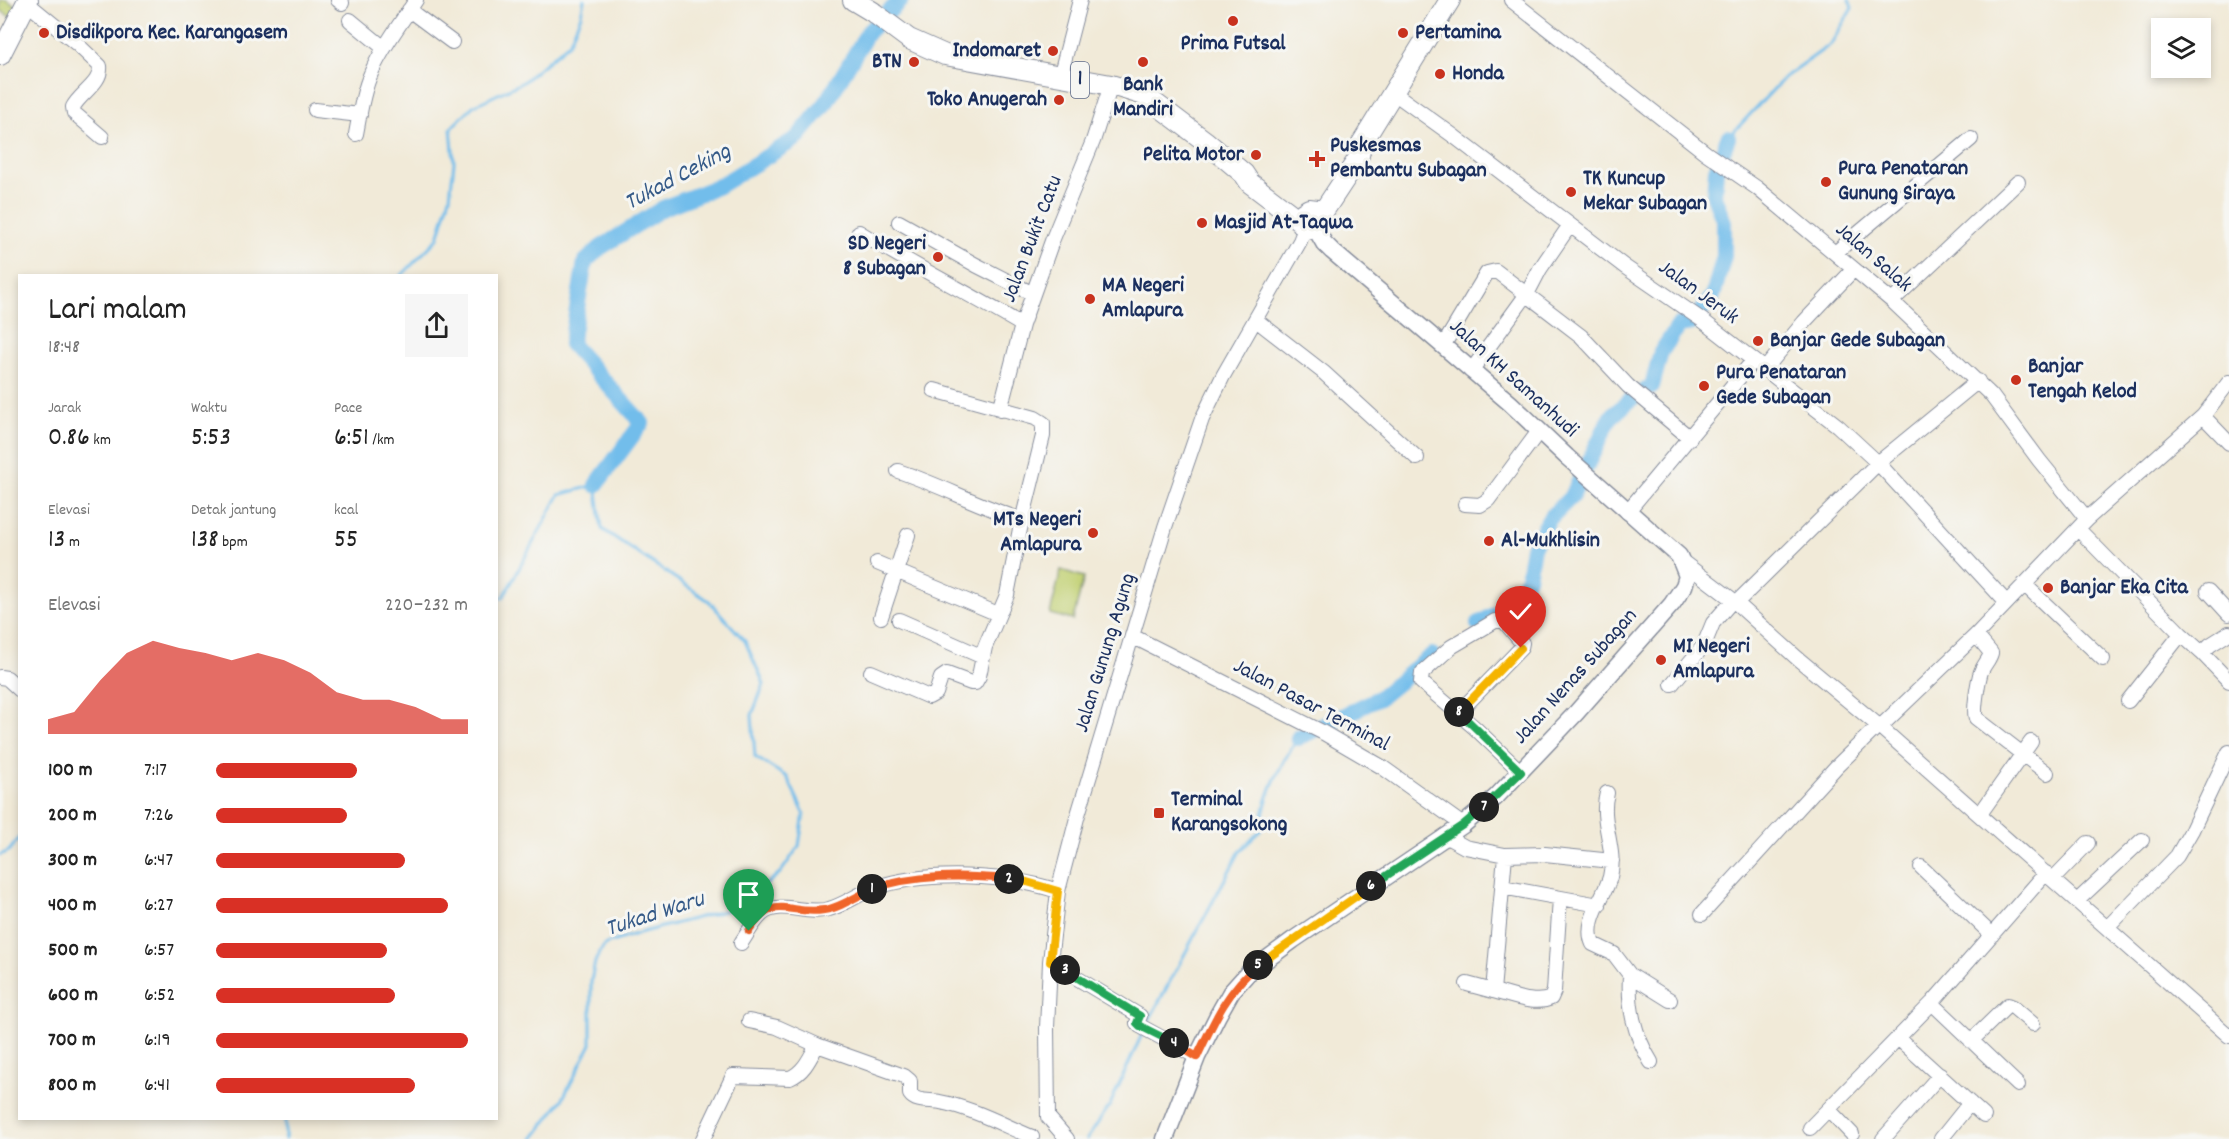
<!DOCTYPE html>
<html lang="id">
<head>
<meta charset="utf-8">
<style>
  body { margin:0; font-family:Dekko,sans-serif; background:#f6f6f6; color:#222; height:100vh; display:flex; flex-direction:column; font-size:22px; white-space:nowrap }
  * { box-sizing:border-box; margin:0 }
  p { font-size:20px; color:#767676 }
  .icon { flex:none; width:33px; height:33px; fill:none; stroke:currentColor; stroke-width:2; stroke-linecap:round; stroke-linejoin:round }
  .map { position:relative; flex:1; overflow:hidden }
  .sheet { position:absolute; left:18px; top:274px; width:480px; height:846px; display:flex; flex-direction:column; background:#fff; border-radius:0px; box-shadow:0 3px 9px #0003 }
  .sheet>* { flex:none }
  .fabs { position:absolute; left:2151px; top:18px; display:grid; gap:12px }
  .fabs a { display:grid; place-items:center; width:60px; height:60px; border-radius:0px; background:#fff; box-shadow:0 3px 9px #0003; font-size:30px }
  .pin { position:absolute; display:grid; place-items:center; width:51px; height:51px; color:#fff; margin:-62px -26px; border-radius:50% 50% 50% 0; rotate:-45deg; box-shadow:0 0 6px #0007 }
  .pin .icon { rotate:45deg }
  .km { position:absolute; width:30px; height:30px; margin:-15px; border-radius:50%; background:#222; color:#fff; font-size:16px; line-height:30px; text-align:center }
  .round { display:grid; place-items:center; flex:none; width:63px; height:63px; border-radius:0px; background:#f6f6f6 }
  .headline { display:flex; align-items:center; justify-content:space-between; height:102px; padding:0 30px }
  h1 { font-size:33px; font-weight:600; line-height:45px }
  .stats { display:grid; grid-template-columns:repeat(3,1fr); gap:9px; height:102px; padding:6px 30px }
  .stats div { display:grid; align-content:center }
  .stats b { font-size:26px; font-weight:600 }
  .stats small { font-size:16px; font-weight:400 }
  .stats p { font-size:16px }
  .chart { height:168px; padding:12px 30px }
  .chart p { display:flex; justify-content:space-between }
  .chart svg { width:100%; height:108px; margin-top:6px; fill:#d93025; opacity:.7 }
  ul { padding:0 30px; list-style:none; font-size:20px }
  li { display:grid; grid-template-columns:96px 72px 1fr; align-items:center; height:45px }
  li i { height:15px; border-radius:8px; background:#d93025 }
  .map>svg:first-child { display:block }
  .green { fill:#c1d072; stroke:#6e8068; stroke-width:1.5 }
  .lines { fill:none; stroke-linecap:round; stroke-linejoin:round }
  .stream { stroke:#72bdeb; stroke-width:3 }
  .river { stroke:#72bdeb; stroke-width:16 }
  .minor-casing { stroke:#868c9b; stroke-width:16 }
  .major-casing { stroke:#868c9b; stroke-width:19 }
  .highway-casing { stroke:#868c9b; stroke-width:22 }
  .minor { stroke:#fff; stroke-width:14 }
  .major { stroke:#fff; stroke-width:16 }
  .highway { stroke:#fff; stroke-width:20 }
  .split-1-casing { stroke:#fff; stroke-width:12 }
  .split-2-casing { stroke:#fff; stroke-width:12 }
  .split-3-casing { stroke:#fff; stroke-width:12 }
  .split-4-casing { stroke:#fff; stroke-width:12 }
  .split-5-casing { stroke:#fff; stroke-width:12 }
  .split-6-casing { stroke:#fff; stroke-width:12 }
  .split-7-casing { stroke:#fff; stroke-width:12 }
  .split-8-casing { stroke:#fff; stroke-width:12 }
  .split-9-casing { stroke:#fff; stroke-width:12 }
  .split-1 { stroke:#f0652b; stroke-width:8 }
  .split-2 { stroke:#f0652b; stroke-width:8 }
  .split-3 { stroke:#f5b400; stroke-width:8 }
  .split-4 { stroke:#22a559; stroke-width:8 }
  .split-5 { stroke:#f0652b; stroke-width:8 }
  .split-6 { stroke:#f5b400; stroke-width:8 }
  .split-7 { stroke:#22a559; stroke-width:8 }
  .split-8 { stroke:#22a559; stroke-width:8 }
  .split-9 { stroke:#f5b400; stroke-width:8 }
  .poi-dot { fill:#c8321e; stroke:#f6f6f2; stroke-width:2 }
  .labels { text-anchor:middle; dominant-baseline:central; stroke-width:6; stroke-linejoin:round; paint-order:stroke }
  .shield { fill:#f6f6f2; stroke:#5d6b8a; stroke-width:1.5 }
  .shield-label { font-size:21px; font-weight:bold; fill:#1b2f5e }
  .poi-label { font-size:22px; font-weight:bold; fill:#1b2f5e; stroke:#f6f6f2; text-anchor:start }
  .street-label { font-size:22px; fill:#1b2f5e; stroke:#f6f6f2 }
  .water-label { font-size:24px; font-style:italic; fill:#355a88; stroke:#f6f6f2 }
</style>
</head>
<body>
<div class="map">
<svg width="2229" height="1139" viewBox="0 0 2229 1139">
  <rect width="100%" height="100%" fill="#f6f6f2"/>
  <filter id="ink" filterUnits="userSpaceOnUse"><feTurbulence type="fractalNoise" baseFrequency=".0167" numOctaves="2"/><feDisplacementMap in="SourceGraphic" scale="12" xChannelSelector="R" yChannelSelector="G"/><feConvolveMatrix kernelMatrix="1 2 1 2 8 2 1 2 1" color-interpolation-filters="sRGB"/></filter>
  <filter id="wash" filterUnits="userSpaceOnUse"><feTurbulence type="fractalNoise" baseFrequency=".008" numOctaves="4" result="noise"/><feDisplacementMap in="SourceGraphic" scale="24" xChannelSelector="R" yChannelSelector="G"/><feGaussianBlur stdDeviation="1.35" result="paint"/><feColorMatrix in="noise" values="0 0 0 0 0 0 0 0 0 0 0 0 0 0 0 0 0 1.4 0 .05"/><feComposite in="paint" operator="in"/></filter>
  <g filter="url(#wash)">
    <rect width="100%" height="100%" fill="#f1ead8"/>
    <path class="green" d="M0,0H7L18,8L12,18L0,10Z
      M1061,570L1084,577L1073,620L1050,614Z"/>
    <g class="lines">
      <path class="stream" d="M1728,138L1785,77L1831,44L1852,8L1849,0
        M401,276L438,238L450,197L454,162L451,128L473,106L523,82L569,43L581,15L584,0
        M496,596L503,598L559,495L596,485L602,529L709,601L745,641L764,684L752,715L755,757L787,777L804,813L799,846L781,872L739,907L639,933L606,944L600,951L595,962L591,981V1044L562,1100L533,1139
        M0,855L9,851L20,837
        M1146,1026L1240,851L1261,830C1263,797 1280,765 1298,738
        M285,1139V1119
        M1087,1139L1110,1105L1143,1032"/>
      <path class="river" d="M596,485L642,423L571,344L585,262L600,248L663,208L719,186L797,138L826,103L868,32L901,0
        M1478,624L1506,608L1528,578L1533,547L1550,518L1572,496L1610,418L1630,400L1652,386L1661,352L1679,325L1692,323L1713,296L1724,256V222L1714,196L1716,170L1728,138
        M1298,738L1379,698L1432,655"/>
    </g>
  </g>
  <g filter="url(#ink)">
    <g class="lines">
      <defs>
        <path id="minor" d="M338,0L342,3
          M1511,0L1706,153L1757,188L1892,301L1991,395L2039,460L2087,519
          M27,3L77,44L100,66C102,83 80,93 73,107L74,113L102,137
          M409,10L452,42
          M350,20L384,48
          M1060,77L1080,0
          M1394,93L1455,137L1625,267L1702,320L1838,426L1878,463L2006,602
          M315,110L360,115
          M356,134C360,113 363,91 372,71C383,46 401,23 416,0
          M899,222L976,265L1033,294
          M859,232C912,265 968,293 1022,325
          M1835,253L1971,139
          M1892,301L2018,182
          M1256,320L1323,372L1417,458
          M1443,346L1487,273L1496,271L1581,336L1628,386L1690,438
          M1765,369L1804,322L1854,269
          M1471,371L1527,294L1540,269L1570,225
          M1000,410L1022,325L1052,241L1093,141L1111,85
          M2203,416L2229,443
          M898,471C940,485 979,506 1022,520
          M1465,504L1480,505L1488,500L1539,431
          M1627,512L1753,361
          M2078,529L2181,634L2202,653L2210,645L2229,633
          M1683,562L1733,600L1797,658L1880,727L1976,635L2087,519L2203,416L2229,382
          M877,563L998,614
          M2024,584L2103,659
          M2208,591L2229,614
          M1736,603L1878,463L1978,381
          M881,617L908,535
          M899,620L983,657
          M1976,635L1991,653C1989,661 1982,666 1980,675C1978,683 1973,711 1976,718L2047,773
          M1132,636L1322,732L1382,767L1463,825
          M2202,653L2229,681
          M871,672L929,697L936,693L941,678L947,674L971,683H975L979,676L985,647L1007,595L1020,529L1043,436V423L1035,418L934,390
          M0,677L7,678L20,690
          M1672,684L1704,645L1713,623L1733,600
          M2128,701L2181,634
          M1458,713L1521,648L1522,643L1504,621H1495L1451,647L1422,673L1421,682L1475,728L1521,772
          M1880,727L2229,1036
          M1607,793C1599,821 1617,849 1610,877C1604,898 1583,922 1593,944L1614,954L1630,975C1628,1007 1634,1034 1651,1062
          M1980,814L2031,742
          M1445,836L1465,847L1505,855L1493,991L1467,984
          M1505,855L1545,854L1612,861
          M1921,867L1992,935
          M2053,879L2088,843
          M1502,887L1599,905
          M2077,901L2142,840
          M1702,914L1836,767L1878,726
          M2107,928L2177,856L2192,830L2229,752
          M741,943C748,933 753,922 762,914C779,899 807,916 829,909C844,905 858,894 874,888C926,870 1006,874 1058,891
          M1050,962L1140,1016L1137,1023L1140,1026L1197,1057
          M1630,975L1670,1000
          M1493,991C1510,995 1535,1006 1551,998L1554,991L1560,898
          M1932,1003L2018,1085
          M749,1021L777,1027L817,1045L904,1076L910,1081V1094C916,1103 930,1100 940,1102C972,1108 1003,1125 1032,1137
          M1898,1038L1984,1116
          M1971,1041L2008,1005L2013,1007L2033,1024
          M1829,1110L1852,1134
          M1048,1117L1047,1028L1050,962L1058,891L1077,818L1165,527L1202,419L1223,376L1300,241L1305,228
          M1048,1117L1067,1139
          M1810,1128L1932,1003L2046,873
          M703,1139L733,1076L790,1078C804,1072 810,1058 817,1045
          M1883,1139L1940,1075
          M1941,1139L1970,1103"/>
        <path id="major" d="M1165,1139L1197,1057L1218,1015L1231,992L1248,973L1293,940L1463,825L1496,797L1576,713L1672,604L1684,586L1687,576L1679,556L1567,457L1510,403L1332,251L1324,243L1316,229"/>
        <path id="highway" d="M853,0L873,12
          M874,13L909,39L945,55L1111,85L1144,95L1205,141L1244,174L1250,183L1300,221L1305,228L1316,229C1323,224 1323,217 1317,210L1309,209L1303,213L1300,221
          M0,55L28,0
          M1321,215L1358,159L1362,143L1450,0"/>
      </defs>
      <use href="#minor" class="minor-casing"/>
      <use href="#major" class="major-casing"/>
      <use href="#highway" class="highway-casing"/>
      <use href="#minor" class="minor"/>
      <use href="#major" class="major"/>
      <use href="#highway" class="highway"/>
    </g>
  </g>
  <g class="lines" filter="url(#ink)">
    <defs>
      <path id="split-1" d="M749,931C774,891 788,916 824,910C840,908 857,896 872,889"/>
      <path id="split-2" d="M872,889C915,874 964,875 1009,879"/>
      <path id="split-3" d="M1009,879L1027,882L1058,891L1050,962L1065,970"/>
      <path id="split-4" d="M1065,970L1140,1016L1137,1023L1140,1026L1174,1043"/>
      <path id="split-5" d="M1174,1043L1197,1057C1213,1023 1228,989 1258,965"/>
      <path id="split-6" d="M1258,965L1371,886"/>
      <path id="split-7" d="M1371,886L1463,825L1484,807"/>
      <path id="split-8" d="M1459,712L1521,772L1484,807"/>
      <path id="split-9" d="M1459,712L1521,648"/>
    </defs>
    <use href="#split-1" class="split-1-casing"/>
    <use href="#split-2" class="split-2-casing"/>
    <use href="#split-3" class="split-3-casing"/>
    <use href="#split-4" class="split-4-casing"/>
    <use href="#split-5" class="split-5-casing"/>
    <use href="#split-6" class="split-6-casing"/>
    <use href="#split-7" class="split-7-casing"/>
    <use href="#split-8" class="split-8-casing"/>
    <use href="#split-9" class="split-9-casing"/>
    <use href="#split-1" class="split-1"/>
    <use href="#split-2" class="split-2"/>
    <use href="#split-3" class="split-3"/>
    <use href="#split-4" class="split-4"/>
    <use href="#split-5" class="split-5"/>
    <use href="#split-6" class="split-6"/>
    <use href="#split-7" class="split-7"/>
    <use href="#split-8" class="split-8"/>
    <use href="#split-9" class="split-9"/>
  </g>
  <g class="poi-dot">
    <circle cx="1233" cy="21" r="6"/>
    <circle cx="44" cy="33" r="6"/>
    <circle cx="1403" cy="33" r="6"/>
    <circle cx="1053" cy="51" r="6"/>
    <circle cx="914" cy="62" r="6"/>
    <circle cx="1143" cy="62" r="6"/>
    <circle cx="1440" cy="74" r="6"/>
    <circle cx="1059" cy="100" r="6"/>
    <circle cx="1256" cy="155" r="6"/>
    <path d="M1314 150h6v6h6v6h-6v6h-6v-6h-6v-6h6z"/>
    <circle cx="1826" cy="182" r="6"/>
    <circle cx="1571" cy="192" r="6"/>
    <circle cx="1202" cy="223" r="6"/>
    <circle cx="938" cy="257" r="6"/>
    <circle cx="1090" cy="299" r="6"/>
    <circle cx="1758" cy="341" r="6"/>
    <circle cx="2016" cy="380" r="6"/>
    <circle cx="1704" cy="386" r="6"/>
    <circle cx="1093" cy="533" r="6"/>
    <circle cx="1489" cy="541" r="6"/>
    <circle cx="2048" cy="588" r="6"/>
    <circle cx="1661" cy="660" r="6"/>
    <rect x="1153" y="807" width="12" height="12" rx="3"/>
  </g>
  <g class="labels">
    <rect class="shield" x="1071" y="62" width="18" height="36" rx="4.5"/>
    <g class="shield-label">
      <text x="1080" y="80">1</text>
    </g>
    <g class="poi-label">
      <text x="56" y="33">Disdikpora Kec. Karangasem</text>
      <text x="1415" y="33">Pertamina</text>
      <text x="1233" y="44" text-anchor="middle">Prima Futsal</text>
      <text x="1041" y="51" text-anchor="end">Indomaret</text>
      <text x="902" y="62" text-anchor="end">BTN</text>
      <text x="1452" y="74">Honda</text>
      <text x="1143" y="85" text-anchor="middle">Bank<tspan x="1143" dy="25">Mandiri</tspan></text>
      <text x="1047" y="100" text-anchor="end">Toko Anugerah</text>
      <text x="1330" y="146">Puskesmas<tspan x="1330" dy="25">Pembantu Subagan</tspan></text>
      <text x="1244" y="155" text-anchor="end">Pelita Motor</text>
      <text x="1838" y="169">Pura Penataran<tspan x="1838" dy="25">Gunung Siraya</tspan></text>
      <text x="1583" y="179">TK Kuncup<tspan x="1583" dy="25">Mekar Subagan</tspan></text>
      <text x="1214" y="223">Masjid At-Taqwa</text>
      <text x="926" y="244" text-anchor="end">SD Negeri<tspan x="926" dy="25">8 Subagan</tspan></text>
      <text x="1102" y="286">MA Negeri<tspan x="1102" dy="25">Amlapura</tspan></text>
      <text x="1770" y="341">Banjar Gede Subagan</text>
      <text x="2028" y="367">Banjar<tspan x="2028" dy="25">Tengah Kelod</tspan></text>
      <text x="1716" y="373">Pura Penataran<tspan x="1716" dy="25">Gede Subagan</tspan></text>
      <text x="1081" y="520" text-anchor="end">MTs Negeri<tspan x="1081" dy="25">Amlapura</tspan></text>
      <text x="1501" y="541">Al-Mukhlisin</text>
      <text x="2060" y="588">Banjar Eka Cita</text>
      <text x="1673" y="647">MI Negeri<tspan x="1673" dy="25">Amlapura</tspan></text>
      <text x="1171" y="800">Terminal<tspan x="1171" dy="25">Karangsokong</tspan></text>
    </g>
    <g class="street-label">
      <text transform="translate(1033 239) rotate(-69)">Jalan Bukit Catu</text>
      <text transform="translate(1873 258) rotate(41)">Jalan Salak</text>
      <text transform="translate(1698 293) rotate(36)">Jalan Jeruk</text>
      <text transform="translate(1513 379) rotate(42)">Jalan KH Samanhudi</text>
      <text transform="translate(1106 653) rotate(-73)">Jalan Gunung Agung</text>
      <text transform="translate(1576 677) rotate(-48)">Jalan Nenas Subagan</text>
      <text transform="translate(1311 706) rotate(28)">Jalan Pasar Terminal</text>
    </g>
    <g class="water-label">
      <text transform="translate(678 178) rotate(-28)">Tukad Ceking</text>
      <text transform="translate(655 915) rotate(-18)">Tukad Waru</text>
    </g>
  </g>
</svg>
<div class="fabs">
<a><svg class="icon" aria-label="layers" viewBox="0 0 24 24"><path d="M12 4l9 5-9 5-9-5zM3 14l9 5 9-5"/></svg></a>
</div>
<div class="pin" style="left:749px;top:931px;background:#1e9e55"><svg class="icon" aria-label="arrive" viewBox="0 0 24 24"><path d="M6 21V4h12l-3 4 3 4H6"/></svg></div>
<div class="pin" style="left:1521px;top:648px;background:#d93025"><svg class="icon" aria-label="check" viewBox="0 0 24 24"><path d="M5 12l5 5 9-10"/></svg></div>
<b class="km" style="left:872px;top:889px">1</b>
<b class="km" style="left:1009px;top:879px">2</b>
<b class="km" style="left:1065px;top:970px">3</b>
<b class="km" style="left:1174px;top:1043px">4</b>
<b class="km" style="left:1258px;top:965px">5</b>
<b class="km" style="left:1371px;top:886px">6</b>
<b class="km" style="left:1484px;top:807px">7</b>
<b class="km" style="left:1459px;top:712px">8</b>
<section class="sheet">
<div class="headline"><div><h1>Lari malam</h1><p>18:48</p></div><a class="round"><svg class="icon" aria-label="share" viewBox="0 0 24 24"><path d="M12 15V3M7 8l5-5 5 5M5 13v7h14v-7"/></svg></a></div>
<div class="stats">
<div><p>Jarak</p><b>0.86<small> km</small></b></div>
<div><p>Waktu</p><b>5:53</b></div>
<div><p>Pace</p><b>6:51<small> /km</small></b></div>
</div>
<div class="stats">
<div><p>Elevasi</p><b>13<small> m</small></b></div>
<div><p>Detak jantung</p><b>138<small> bpm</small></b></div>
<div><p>kcal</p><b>55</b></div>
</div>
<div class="chart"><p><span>Elevasi</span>220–232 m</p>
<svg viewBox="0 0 160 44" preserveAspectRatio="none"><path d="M0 44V38L10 35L20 22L30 11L40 6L50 9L60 11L70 14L80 11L90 14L100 19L110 27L120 30L130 30L140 33L150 38L160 38V44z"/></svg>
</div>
<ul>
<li><b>100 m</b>7:17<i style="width:56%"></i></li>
<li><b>200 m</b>7:26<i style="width:52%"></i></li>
<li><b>300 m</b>6:47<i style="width:75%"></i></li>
<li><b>400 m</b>6:27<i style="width:92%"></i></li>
<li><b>500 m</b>6:57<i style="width:68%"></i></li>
<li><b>600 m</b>6:52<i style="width:71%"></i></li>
<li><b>700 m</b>6:19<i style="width:100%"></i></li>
<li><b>800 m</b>6:41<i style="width:79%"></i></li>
</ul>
</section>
</div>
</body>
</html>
